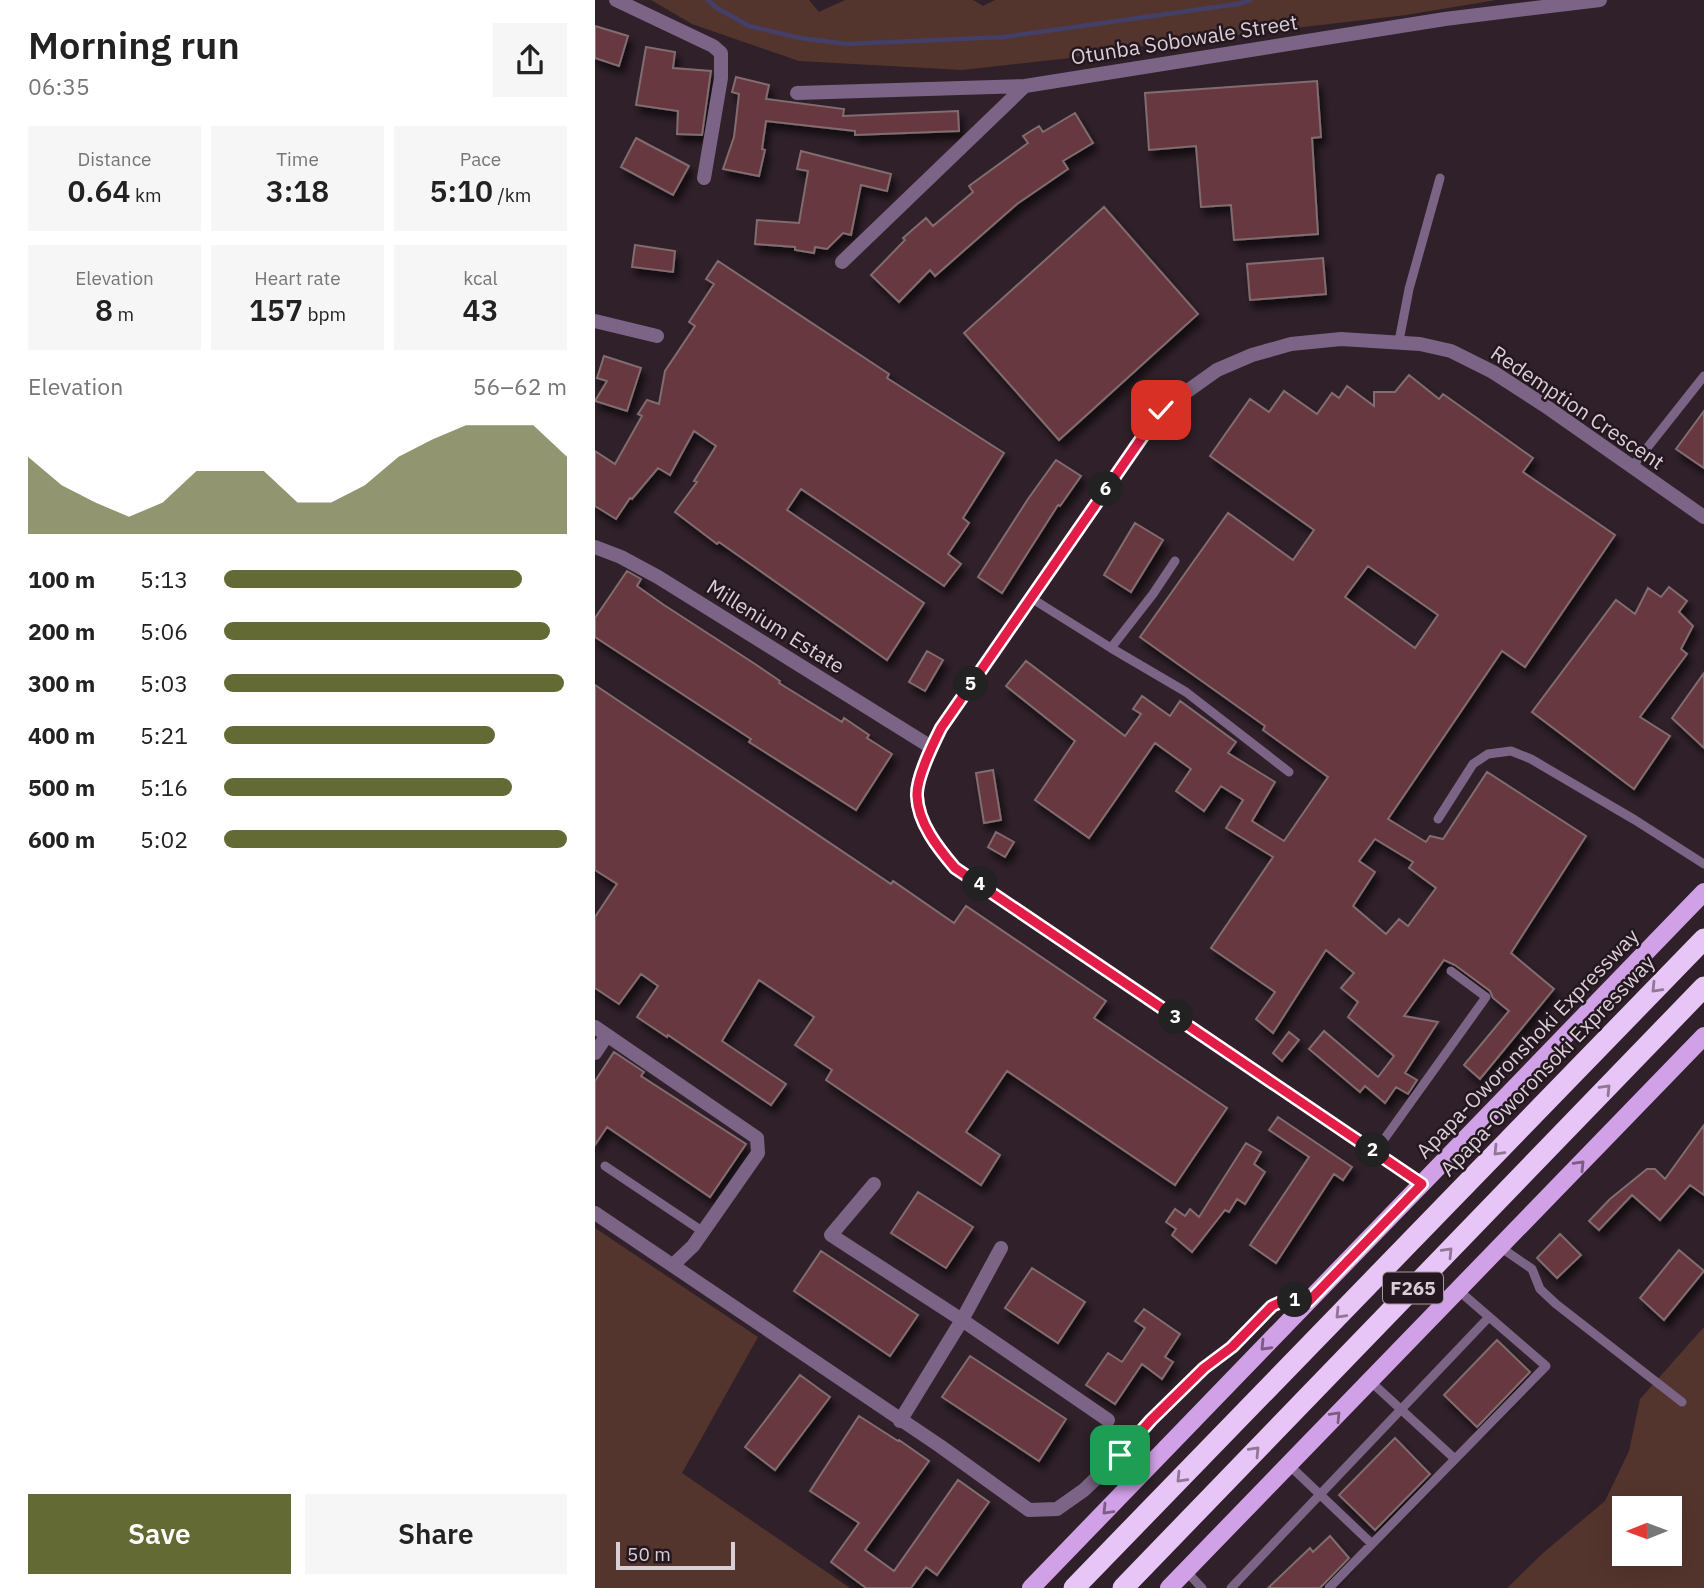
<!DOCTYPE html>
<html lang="en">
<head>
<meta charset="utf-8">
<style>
  body { margin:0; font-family:"IBM Plex Sans",sans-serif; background:#f6f6f6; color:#222; height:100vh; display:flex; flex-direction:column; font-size:26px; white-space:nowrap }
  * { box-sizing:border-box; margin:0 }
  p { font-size:23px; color:#767676 }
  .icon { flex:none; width:38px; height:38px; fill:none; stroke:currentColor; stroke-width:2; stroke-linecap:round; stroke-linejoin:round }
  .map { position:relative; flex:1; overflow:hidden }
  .drawer { display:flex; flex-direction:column; background:#fff; width:595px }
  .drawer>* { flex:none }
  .needle { width:46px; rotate:269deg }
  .buttons { position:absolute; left:1017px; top:1496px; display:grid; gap:14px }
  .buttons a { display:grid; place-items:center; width:70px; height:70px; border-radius:0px; background:#fff; box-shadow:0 7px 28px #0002; font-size:35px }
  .scale { position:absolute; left:21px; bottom:18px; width:119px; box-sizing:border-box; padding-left:7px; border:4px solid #d9cfd5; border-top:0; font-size:19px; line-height:24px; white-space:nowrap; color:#d9cfd5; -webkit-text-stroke:5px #25171f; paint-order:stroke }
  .pin { position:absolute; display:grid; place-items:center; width:60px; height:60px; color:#fff; margin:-30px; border-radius:14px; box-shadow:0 4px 10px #0006 }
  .km { position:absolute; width:35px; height:35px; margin:-18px; border-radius:50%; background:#222; color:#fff; font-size:19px; line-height:35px; text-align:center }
  .round { display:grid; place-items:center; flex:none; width:74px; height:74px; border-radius:0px; background:#f6f6f6 }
  .headline { display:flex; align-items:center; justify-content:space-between; height:119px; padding:0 28px }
  h1 { font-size:38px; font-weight:600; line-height:52px }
  .figures { display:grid; grid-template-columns:repeat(3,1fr); gap:10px; height:119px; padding:7px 28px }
  .figures div { display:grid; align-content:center; border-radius:0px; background:#f6f6f6; text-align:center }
  .figures b { font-size:30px; font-weight:600 }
  .figures small { font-size:19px; font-weight:400 }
  .figures p { font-size:19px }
  .chart { height:196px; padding:14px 28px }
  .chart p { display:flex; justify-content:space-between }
  .chart svg { width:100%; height:126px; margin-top:7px; fill:#636a34; opacity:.7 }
  .primary-button { display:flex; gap:14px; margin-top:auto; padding:14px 28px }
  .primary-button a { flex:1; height:80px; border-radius:0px; background:#636a34; color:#fff; font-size:28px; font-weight:600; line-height:80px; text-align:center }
  .primary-button a+a { background:#f6f6f6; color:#222 }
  ul { padding:0 28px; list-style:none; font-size:23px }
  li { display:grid; grid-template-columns:112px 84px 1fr; align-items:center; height:52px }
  li i { height:18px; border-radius:9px; background:#636a34 }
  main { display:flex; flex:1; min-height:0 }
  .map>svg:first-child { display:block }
  .green { fill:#54352d; fill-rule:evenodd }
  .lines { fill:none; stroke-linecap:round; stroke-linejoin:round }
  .stream { stroke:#433f68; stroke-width:4.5 }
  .building { fill:#683740; stroke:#816c6f; stroke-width:2; fill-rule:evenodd; filter:url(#shadow) }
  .service { stroke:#7b6485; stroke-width:9 }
  .minor { stroke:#7b6485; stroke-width:14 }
  .primary { stroke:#d1a1e7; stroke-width:18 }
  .motorway { stroke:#e7c5f7; stroke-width:21 }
  .oneway { stroke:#907796 }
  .oneway2 { stroke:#7b5c83 }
  .route-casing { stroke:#fff; stroke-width:14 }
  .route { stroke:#e11d48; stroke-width:9 }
  .labels { text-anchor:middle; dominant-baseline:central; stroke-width:5; stroke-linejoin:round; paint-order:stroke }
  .shield { fill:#25171f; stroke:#a3989e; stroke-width:2 }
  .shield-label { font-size:19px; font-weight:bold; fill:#d9cfd5 }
  .street-label { font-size:21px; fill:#d9cfd5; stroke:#25171f }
</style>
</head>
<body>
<main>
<section class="drawer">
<div class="headline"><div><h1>Morning run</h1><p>06:35</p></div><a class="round"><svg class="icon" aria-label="share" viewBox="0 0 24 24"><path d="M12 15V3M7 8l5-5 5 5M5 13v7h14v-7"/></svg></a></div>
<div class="figures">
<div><p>Distance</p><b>0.64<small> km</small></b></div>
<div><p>Time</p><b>3:18</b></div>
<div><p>Pace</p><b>5:10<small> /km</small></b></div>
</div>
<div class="figures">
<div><p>Elevation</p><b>8<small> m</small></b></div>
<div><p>Heart rate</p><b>157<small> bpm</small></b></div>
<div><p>kcal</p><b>43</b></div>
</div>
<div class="chart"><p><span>Elevation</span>56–62 m</p>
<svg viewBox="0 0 160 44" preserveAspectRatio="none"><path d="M0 44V17L10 27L20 33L30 38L40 33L50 22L60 22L70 22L80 33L90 33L100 27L110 17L120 11L130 6L140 6L150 6L160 17V44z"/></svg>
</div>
<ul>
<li><b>100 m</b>5:13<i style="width:87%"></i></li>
<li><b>200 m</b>5:06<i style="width:95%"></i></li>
<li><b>300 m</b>5:03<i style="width:99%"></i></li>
<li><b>400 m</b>5:21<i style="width:79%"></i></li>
<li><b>500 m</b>5:16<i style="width:84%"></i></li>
<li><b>600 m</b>5:02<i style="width:100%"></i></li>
</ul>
<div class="primary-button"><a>Save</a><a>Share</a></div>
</section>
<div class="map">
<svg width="1109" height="1588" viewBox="0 0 1109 1588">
  <defs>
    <filter id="shadow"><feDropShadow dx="4" dy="7" stdDeviation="3.5" flood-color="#0009"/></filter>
  </defs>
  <rect width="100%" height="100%" fill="#2f2029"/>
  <path class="green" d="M56,0H214L224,12L250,0H378L388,6L400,0H901L811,15L513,50L475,58L367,70L204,61L97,24Z
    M0,1228L163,1337L87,1473L255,1588H0Z
    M1109,1327V1588H912L948,1553L1010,1501L1034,1451L1045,1399ZM1029,1508H1074V1554H1029Z"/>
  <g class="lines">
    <path class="stream" d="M113,0L122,8L154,26L205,38L252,44L409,37L643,4L655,0"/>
  </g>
  <path class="building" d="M0,26L33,36L24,66L0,58Z
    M51,47L80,52L78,68L116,71L107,135L82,134L83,111L41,105Z
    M141,77L174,85L171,99L249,109L248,116L363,111L364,131L260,135V131L171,121L167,149L170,150L164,176L128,169L139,137L144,94L137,92Z
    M722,81L726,137L717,138L723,234L639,240L636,205L606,207L601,146L554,150L550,93Z
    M480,113L498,143L468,161L473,169L422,204L340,276L335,270L304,302L276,275L310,240L308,238L331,218L338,226L378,192L374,186L433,143L428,136L444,126L448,132Z
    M41,138L94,166L78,195L26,167Z
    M206,151L296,174L292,191L266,185L256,235L248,233L232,249L220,247L219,253L200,250V247L160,244L162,220L204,223L213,171L202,169Z
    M509,207L603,314L464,440L369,333Z
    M40,245L80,251L78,272L37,267Z
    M728,258L731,294L655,300L652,264Z
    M123,261L294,374L292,378L409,453L368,518L374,523L353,554L366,564L349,586L206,489L192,510L329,603L292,660L124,542L122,544L80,512L102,482L99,481L121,446L99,431L75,475L63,468L37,499L35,498L21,519L0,506V451L20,464L47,416L43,414L52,400L64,404L70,371L100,326L94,322L119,284L111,279Z
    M9,356L46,368L32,411L0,401L12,381L2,378Z
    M814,375L844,399L848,394L938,458L928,472L1020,535L930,667L907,651L793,819L831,842L835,836L848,839L892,772L991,836L916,953L959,989L885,1079L869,1065L914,1011L898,998L895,991L860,965L849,960L809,1016L843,1022L810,1073L822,1080L813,1094L801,1087L790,1103L770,1086L765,1092L714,1049L729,1031L783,1077L799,1056L753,1017L763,1002L746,988L759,973L731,950L678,1033L661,1019L680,992L616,948L678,857L631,828L648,800L626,786L609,811L581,791L596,769L560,743L494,838L440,800L480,741L411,686L431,661L530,736L546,714L538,709L547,696L575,716L585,701L641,742L633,753L680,782L657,821L689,841L733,777L668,730L670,726L545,637L633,513L698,560L719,530L615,456L655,399L674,412L689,391L722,414L737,393L744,398L752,386L779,406V392H800ZM773,566L843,615L820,648L750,597ZM780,839L818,862L814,868L841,888L813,926L804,919L791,934L758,906L780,872L764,861Z
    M1109,411V468L1081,449Z
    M461,460L486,476L465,506L463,505L407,593L383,577L433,499Z
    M540,523L568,540L536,592L509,575Z
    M32,571L46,579L42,586L69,605L160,664L185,681L184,683L247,722L249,718L274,735L272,738L297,754L261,810L154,742L156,739L0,637V618Z
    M1074,587L1092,601L1084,612L1098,626L1086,649L1092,654L1045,717L1075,736L1039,789L937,712L1021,600L1040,614L1053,588L1066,597Z
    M332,651L348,660L330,691L314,682Z
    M1109,673V748L1077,718Z
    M0,685L296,884L298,881L359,923L371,906L511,1001L499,1018L632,1108L580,1185L412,1071L371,1132L405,1155L386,1185L231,1080L237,1070L200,1045L219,1017L164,980L127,1041L191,1084L176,1105L73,1035L72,1037L42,1017L63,986L46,974L24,1004L0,988V917L22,884L0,870Z
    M398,770L406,820L389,823L381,773Z
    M401,832L419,842L410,857L393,847Z
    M694,1032L704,1040L687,1061L678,1053Z
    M19,1052L49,1072L46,1076L151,1144L115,1197L12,1127L0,1145V1081Z
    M683,1117L757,1167L748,1180L739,1174L681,1263L655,1245L714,1157L674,1130Z
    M1109,1125V1195L1095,1185L1065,1220L1037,1195L1004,1230L994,1221L1015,1199L1052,1169H1060L1070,1179Z
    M651,1143L666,1152L659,1164L670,1172L650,1204L642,1199L634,1212L630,1210L597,1252L577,1235L581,1229L571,1222L580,1209L590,1216L595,1209L604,1217Z
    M323,1192L378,1227L351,1268L296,1233Z
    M965,1234L986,1255L962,1278L942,1258Z
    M1084,1250L1109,1271L1069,1320L1045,1298Z
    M226,1251L323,1315L295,1356L199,1291Z
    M437,1268L490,1302L463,1343L410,1308Z
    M549,1309L585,1334L570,1357L578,1362L567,1379L547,1364L520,1404L491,1385L513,1353L527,1362L550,1328L540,1321Z
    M902,1340L935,1372L882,1427L849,1395Z
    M375,1356L471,1419L444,1461L347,1397Z
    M205,1375L235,1397L180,1470L150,1447Z
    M264,1416L303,1441L304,1440L334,1461L270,1550L299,1571L363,1480L394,1502L342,1575L331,1567L316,1588H271L236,1562L264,1523L215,1491Z
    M800,1438L835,1474L780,1530L744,1495Z
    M735,1536L754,1558L725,1588H673L715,1548L718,1552Z"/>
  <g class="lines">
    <path class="service" d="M804,341L814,289L845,178
      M1037,467L1109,376
      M436,598L516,648L591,692L694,772
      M516,648L558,594L580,561
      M843,819L878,764L893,754L916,751L936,759L1040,820L1109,864
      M780,1152L891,997L856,971
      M10,1166L107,1231
      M905,1247L937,1269L945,1289L961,1304L1087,1402
      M775,1381L860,1459
      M694,1465L777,1544
      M591,1571L607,1588
      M636,1588L894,1317
      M734,1588L951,1366L863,1290"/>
    <path class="minor" d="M21,0L118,46L126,53V78L109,178
      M202,93L430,86
      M247,262L430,86L850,19L1005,0
      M0,321L62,336
      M0,547L26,557L63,577L336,747
      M0,1027L162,1138L163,1153L98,1246L78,1265
      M0,1053L12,1035
      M279,1184L236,1235L367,1320L305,1421
      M827,1184L360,868C343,848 323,823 322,796C321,778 338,744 346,728L566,410L622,370L657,355L696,344L746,339L825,344L856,351L898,372L949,405L1109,517
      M0,1213L345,1446L434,1510L462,1509L489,1490L525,1455L556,1420L609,1368L637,1347L677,1306L688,1301L707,1299L714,1301
      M406,1248L367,1320L513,1420"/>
    <path class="primary" d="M436,1588L1109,892
      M574,1588L1109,1036"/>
    <path class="motorway" d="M479,1588L1109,939
      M528,1588L1109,987"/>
  </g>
  <defs><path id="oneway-chevron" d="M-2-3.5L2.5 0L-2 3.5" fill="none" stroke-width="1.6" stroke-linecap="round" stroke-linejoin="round" transform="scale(1.75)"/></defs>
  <g class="oneway">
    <use href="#oneway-chevron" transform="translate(1061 988) rotate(134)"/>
    <use href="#oneway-chevron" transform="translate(1011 1089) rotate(-46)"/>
    <use href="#oneway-chevron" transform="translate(903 1151) rotate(134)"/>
    <use href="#oneway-chevron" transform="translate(853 1252) rotate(-46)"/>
    <use href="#oneway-chevron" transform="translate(745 1314) rotate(134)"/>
    <use href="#oneway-chevron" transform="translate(660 1451) rotate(-46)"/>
    <use href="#oneway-chevron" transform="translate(586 1478) rotate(134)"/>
  </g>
  <g class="oneway2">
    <use href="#oneway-chevron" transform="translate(985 1165) rotate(-46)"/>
    <use href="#oneway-chevron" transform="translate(670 1346) rotate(134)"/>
    <use href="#oneway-chevron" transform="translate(741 1416) rotate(-46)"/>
    <use href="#oneway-chevron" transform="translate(512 1510) rotate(134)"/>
  </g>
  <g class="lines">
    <defs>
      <path id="route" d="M525,1455L556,1420L609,1368L637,1347L677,1306L688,1301L707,1299L714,1301L827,1184L360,868C343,848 323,823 322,796C321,778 338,744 346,728L566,410"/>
    </defs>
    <use href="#route" class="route-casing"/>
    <use href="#route" class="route"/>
  </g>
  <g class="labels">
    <rect class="shield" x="788" y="1272.5" width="60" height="31" rx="5"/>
    <g class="shield-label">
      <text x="818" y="1288">F265</text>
    </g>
    <g class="street-label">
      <text transform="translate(589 39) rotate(-9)">Otunba Sobowale Street</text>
      <text transform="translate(983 407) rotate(34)">Redemption Crescent</text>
      <text transform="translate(181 626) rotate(32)">Millenium Estate</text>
      <text transform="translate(932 1043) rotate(-46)">Apapa-Oworonshoki Expressway</text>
      <text transform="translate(952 1065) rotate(-46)">Apapa-Oworonsoki Expressway</text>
    </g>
  </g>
</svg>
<div class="buttons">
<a><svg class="needle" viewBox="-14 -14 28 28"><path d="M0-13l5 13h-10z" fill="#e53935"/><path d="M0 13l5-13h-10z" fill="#767676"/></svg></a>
</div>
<div class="scale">50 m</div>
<div class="pin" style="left:525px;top:1455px;background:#1e9e55"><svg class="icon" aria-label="arrive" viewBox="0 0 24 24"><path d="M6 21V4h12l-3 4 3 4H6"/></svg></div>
<div class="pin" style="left:566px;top:410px;background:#d93025"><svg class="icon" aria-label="check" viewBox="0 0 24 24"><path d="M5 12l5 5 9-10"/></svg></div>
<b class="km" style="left:700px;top:1300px">1</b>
<b class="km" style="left:778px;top:1150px">2</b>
<b class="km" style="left:581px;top:1017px">3</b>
<b class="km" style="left:385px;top:884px">4</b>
<b class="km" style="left:376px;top:684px">5</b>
<b class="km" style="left:511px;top:489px">6</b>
</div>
</main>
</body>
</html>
